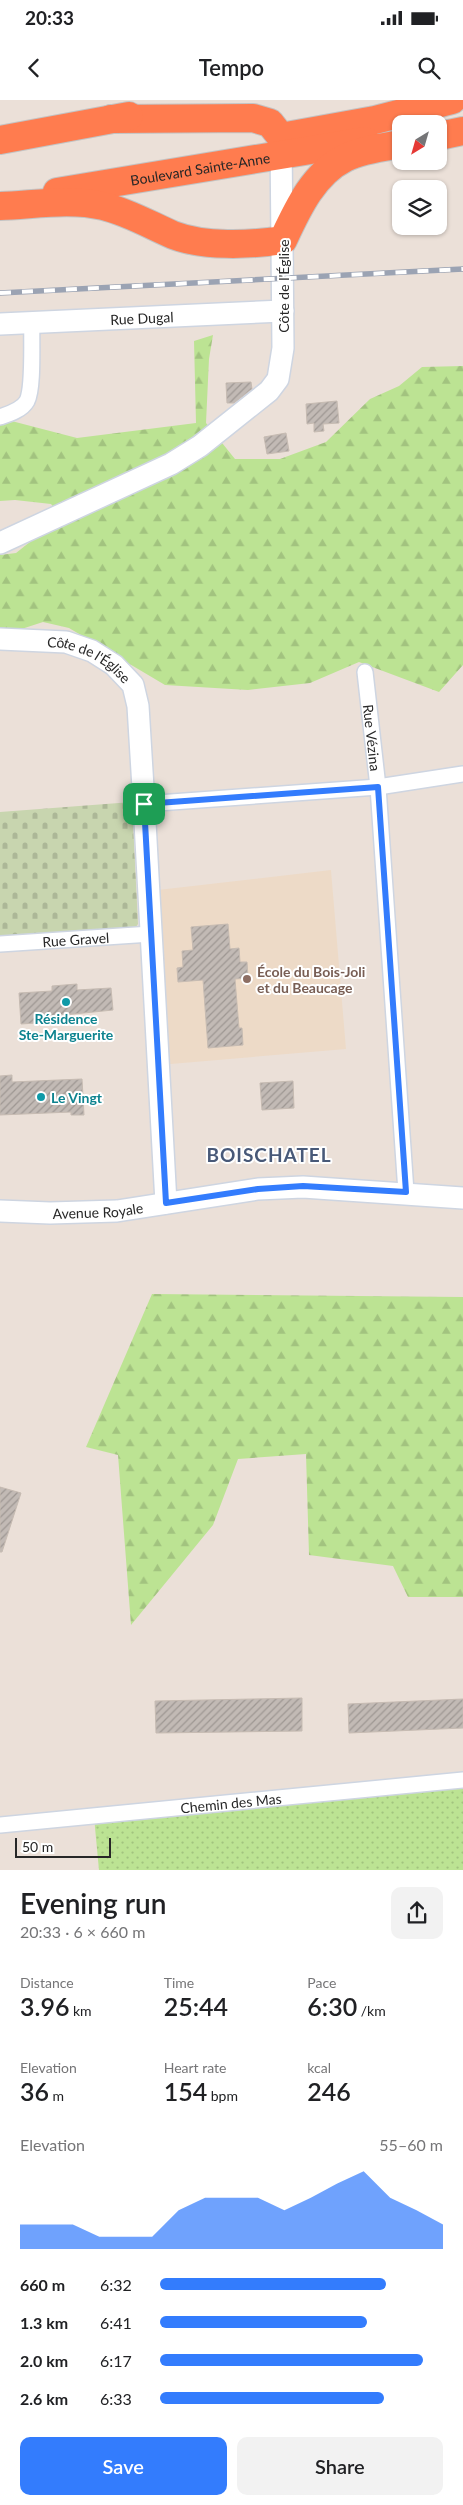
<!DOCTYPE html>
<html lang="en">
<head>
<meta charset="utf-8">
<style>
  body { margin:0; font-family:Lato,sans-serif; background:#f2f2f2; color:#202124; height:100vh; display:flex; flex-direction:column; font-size:19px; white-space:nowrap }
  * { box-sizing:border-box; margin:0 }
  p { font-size:16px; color:#757577 }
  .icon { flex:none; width:28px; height:28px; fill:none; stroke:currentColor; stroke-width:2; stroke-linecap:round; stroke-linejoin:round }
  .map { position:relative; height:1770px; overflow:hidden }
  .panel { display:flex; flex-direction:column; background:#fff; flex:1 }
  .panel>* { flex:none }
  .needle { width:32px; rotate:217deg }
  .tools { position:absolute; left:392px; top:15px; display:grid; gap:10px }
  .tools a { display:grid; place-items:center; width:55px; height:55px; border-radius:10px; background:#fff; box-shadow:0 1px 4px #0004; font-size:25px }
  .scale { position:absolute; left:15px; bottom:12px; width:96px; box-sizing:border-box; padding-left:5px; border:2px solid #272727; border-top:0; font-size:14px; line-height:18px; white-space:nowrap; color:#272727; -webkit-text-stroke:4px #fff; paint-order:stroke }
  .pin { position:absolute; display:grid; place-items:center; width:42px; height:42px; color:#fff; margin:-21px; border-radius:10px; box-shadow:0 2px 8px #0006 }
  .round { display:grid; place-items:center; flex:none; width:52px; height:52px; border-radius:10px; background:#f2f2f2 }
  .summary { display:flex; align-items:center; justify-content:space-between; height:85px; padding:0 20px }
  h1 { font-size:28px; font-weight:600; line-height:38px }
  .metrics { display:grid; grid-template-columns:repeat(3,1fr); gap:8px; height:85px; padding:5px 20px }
  .metrics div { display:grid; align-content:center }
  .metrics b { font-size:25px; font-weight:600 }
  .metrics small { font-size:14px; font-weight:400 }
  .metrics p { font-size:14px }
  .chart { height:140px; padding:10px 20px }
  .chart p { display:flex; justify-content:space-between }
  .chart svg { width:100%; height:90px; margin-top:5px; fill:#337cfd; opacity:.7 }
  .action { display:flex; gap:10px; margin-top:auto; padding:10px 20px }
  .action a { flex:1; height:58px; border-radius:10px; background:#337cfd; color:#fff; font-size:20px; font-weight:600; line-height:58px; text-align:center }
  .action a+a { background:#f2f2f2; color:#202124 }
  ul { padding:0 20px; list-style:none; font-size:16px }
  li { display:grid; grid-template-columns:80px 60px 1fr; align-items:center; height:38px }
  li i { height:12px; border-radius:6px; background:#337cfd }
  .status { display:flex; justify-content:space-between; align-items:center; height:35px; padding:0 25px; background:#fff; direction:ltr }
  .status svg { height:14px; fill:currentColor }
  header { display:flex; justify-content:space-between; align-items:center; height:65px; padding:0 20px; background:#fff; font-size:22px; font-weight:600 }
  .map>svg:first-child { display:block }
  .education { fill:#eddac7 }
  .grass { fill:url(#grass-dots) }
  .forest { fill:url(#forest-firs) }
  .cemetery { fill:url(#cemetery-stones) }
  .building { fill:url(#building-hatch); stroke:#c6bbb2 }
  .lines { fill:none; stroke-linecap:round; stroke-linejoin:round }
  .street-casing { stroke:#ced5e1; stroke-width:18 }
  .secondary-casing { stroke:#ced5e1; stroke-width:24 }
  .highway-casing { stroke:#c3c3c3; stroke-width:30 }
  .street { stroke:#fff; stroke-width:15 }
  .secondary { stroke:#fff; stroke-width:21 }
  .highway { stroke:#ff7c4f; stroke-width:28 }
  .rail-casing { stroke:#9ba3b3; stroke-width:5.5 }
  .rail { stroke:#fff; stroke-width:4; stroke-dasharray:11; stroke-linecap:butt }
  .route-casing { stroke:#fff; stroke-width:10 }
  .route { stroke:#337cfd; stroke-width:6 }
  .education-dot { fill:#8d6e63; stroke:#fff; stroke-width:2 }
  .culture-dot { fill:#0f9aa8; stroke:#fff; stroke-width:2 }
  .labels { text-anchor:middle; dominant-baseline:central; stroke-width:4; stroke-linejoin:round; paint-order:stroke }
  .street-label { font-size:14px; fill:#272727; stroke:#fff }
  .education-label { font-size:14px; font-weight:bold; fill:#785e54; stroke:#fff; text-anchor:start }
  .culture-label { font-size:14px; font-weight:bold; fill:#0d838f; stroke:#fff }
  .district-label { font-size:19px; font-weight:bold; letter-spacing:1px; fill:#485978; stroke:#fff }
</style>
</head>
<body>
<div class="status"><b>20:33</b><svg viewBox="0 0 49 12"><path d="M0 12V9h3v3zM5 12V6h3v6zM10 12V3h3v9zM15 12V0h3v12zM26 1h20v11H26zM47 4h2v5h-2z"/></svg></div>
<header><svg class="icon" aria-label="back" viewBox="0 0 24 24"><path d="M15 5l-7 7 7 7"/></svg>Tempo<svg class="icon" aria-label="search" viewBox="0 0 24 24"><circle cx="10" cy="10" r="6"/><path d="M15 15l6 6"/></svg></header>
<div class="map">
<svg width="463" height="1770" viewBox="0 0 463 1770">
  <defs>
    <pattern id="grass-dots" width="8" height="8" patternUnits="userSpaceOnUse" patternTransform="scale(1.25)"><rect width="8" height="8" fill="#bce393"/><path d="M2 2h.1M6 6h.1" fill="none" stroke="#a2c37f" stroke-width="1.8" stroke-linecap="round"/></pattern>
    <pattern id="forest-firs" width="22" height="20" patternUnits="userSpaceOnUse" patternTransform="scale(1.25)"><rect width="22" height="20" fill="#bce393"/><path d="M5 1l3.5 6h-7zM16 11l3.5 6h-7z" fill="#a2c37f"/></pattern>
    <pattern id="cemetery-stones" width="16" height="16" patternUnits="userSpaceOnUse" patternTransform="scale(1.25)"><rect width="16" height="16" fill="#c8d5af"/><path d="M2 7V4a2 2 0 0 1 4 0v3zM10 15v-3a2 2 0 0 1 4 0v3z" fill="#acb797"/></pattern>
    <pattern id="building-hatch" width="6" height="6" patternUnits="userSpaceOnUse" patternTransform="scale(1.25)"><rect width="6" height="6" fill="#c2bab5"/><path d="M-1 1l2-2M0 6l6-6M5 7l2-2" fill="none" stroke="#9e9793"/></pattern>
  </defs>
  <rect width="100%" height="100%" fill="#ebe0d8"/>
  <path class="education" d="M331,770L346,949L159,965L149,791Z"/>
  <path class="grass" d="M463,1680V1770H99L94,1717Z"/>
  <path class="forest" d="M213,235L209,259L206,323L235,359H280L326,342L370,299L399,286L422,267L463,266V565L439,592L359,562L310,583L248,590L165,585L69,528L43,522L0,536V455L16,453L40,434L55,409L51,404L15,400L0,401V318L77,338L196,323L194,241Z
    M152,1194L463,1197V1497H408L393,1466L309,1455L306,1354L238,1359L213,1425L131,1525L118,1355L86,1347Z"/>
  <path class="cemetery" d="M132,702L138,824L132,833L0,837V712Z"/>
  <path class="building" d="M251,282L252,289L234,303H227L226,283Z
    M337,301L339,323L323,324L324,331L314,332V323L307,324L306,304Z
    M286,333L289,351L267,354L264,337Z
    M228,824L230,849L239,848L240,862H247L248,878L235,879L239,928H242L243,945L208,948L203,880L178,882L177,868L183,867L182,851L193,850L191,827Z
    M77,884V890L111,888L113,910L35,918L36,923L21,924L19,893L52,891V886Z
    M12,975V982L82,979L84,1015H71V1012L0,1015V976Z
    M293,981L294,1008L262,1010L260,983Z
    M0,1387L21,1393L2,1452H0Z
    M302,1598V1631L156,1633L155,1601Z
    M463,1599V1628L349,1633L348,1604Z"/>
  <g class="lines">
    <defs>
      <g id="street">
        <path d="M0,317C9,314 22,310 27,301C34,287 31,240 32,222"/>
        <path id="s1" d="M365,572L378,687L406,1092"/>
        <path d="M144,704L378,687L463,674"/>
        <path id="s2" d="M0,844L151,834"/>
        <path id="s3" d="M0,1725L463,1680"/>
      </g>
      <g id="secondary">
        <path id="s4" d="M0,224L283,211"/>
        <path d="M0,443L171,364L200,346L269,291L278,279L283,248L281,41"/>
        <path id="s5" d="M0,539L66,542L92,551L114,565L133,585L138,606L144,704L166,1103"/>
        <path id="s6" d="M0,1111L50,1113L117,1111L258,1089L303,1087L463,1098"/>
      </g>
      <g id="highway">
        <path d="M111,19L253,18L270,23L281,37L375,20L452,0"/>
        <path d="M439,36L463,31"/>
        <path d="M0,40L129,16"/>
        <path id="s7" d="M57,92L365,41"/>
        <path d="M0,106C33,105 70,98 103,106C128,112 150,125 173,135C204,147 250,145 283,140C297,110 313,74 345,58C361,50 384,47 401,44"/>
      </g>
    </defs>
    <use href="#street" class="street-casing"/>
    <use href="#secondary" class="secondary-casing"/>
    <use href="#highway" class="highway-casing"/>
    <use href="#street" class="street"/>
    <use href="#secondary" class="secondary"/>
    <use href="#highway" class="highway"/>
    <defs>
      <path id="rail" d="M0,193L463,169"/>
    </defs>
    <use href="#rail" class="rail-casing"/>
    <use href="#rail" class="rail"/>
  </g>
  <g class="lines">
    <defs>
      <path id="route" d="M378,687L406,1092L303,1086L258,1089L166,1103L144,704Z"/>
    </defs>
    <use href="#route" class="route-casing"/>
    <use href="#route" class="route"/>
  </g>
  <circle class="education-dot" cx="247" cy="879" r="5"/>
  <g class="culture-dot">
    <circle cx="66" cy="902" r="5"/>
    <circle cx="41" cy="997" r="5"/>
  </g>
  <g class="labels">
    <g class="street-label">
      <text stroke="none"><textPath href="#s7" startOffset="145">Boulevard Sainte-Anne</textPath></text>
      <text transform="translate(283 186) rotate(-90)">Côte de l'Église</text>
      <text stroke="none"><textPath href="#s4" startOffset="142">Rue Dugal</textPath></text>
      <text stroke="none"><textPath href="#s5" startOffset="94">Côte de l'Église</textPath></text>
      <text stroke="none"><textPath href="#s1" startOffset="66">Rue Vézina</textPath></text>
      <text stroke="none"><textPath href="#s2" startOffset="76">Rue Gravel</textPath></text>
      <text stroke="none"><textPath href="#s6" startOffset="98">Avenue Royale</textPath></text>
      <text stroke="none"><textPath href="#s3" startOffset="232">Chemin des Mas</textPath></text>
    </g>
    <g class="education-label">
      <text x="257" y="871">École du Bois-Joli<tspan x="257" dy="16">et du Beaucage</tspan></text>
    </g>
    <g class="culture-label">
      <text x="66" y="918">Résidence<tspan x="66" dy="16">Ste-Marguerite</tspan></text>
      <text x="51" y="997" text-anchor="start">Le Vingt</text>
    </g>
    <g class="district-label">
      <text x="269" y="1054">BOISCHATEL</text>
    </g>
  </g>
</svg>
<div class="tools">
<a><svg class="needle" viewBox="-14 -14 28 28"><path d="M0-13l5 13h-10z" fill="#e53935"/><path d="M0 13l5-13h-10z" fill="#757577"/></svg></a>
<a><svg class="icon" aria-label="layers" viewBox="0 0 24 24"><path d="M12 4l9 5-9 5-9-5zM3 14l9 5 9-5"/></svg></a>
</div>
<div class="scale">50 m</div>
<div class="pin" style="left:144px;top:704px;background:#1e9e55"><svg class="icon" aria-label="arrive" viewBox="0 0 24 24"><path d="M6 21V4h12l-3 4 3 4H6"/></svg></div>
</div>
<section class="panel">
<div class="summary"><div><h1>Evening run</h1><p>20:33 · 6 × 660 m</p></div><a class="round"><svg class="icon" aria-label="share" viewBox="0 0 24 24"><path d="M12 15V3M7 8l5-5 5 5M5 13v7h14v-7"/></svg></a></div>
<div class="metrics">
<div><p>Distance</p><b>3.96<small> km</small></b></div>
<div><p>Time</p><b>25:44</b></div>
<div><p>Pace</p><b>6:30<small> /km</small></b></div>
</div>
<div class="metrics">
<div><p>Elevation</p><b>36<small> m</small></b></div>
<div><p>Heart rate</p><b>154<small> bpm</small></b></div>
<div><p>kcal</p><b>246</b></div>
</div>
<div class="chart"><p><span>Elevation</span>55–60 m</p>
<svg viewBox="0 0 160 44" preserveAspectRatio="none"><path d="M0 44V32L10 32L20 32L30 38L40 38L50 38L60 25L70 19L80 19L90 19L100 25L110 19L120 12L130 6L140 19L150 25L160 32V44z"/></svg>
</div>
<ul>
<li><b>660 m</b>6:32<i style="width:80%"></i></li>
<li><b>1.3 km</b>6:41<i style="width:73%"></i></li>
<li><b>2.0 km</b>6:17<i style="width:93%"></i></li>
<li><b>2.6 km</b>6:33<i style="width:79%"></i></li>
</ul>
<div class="action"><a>Save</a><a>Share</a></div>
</section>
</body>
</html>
